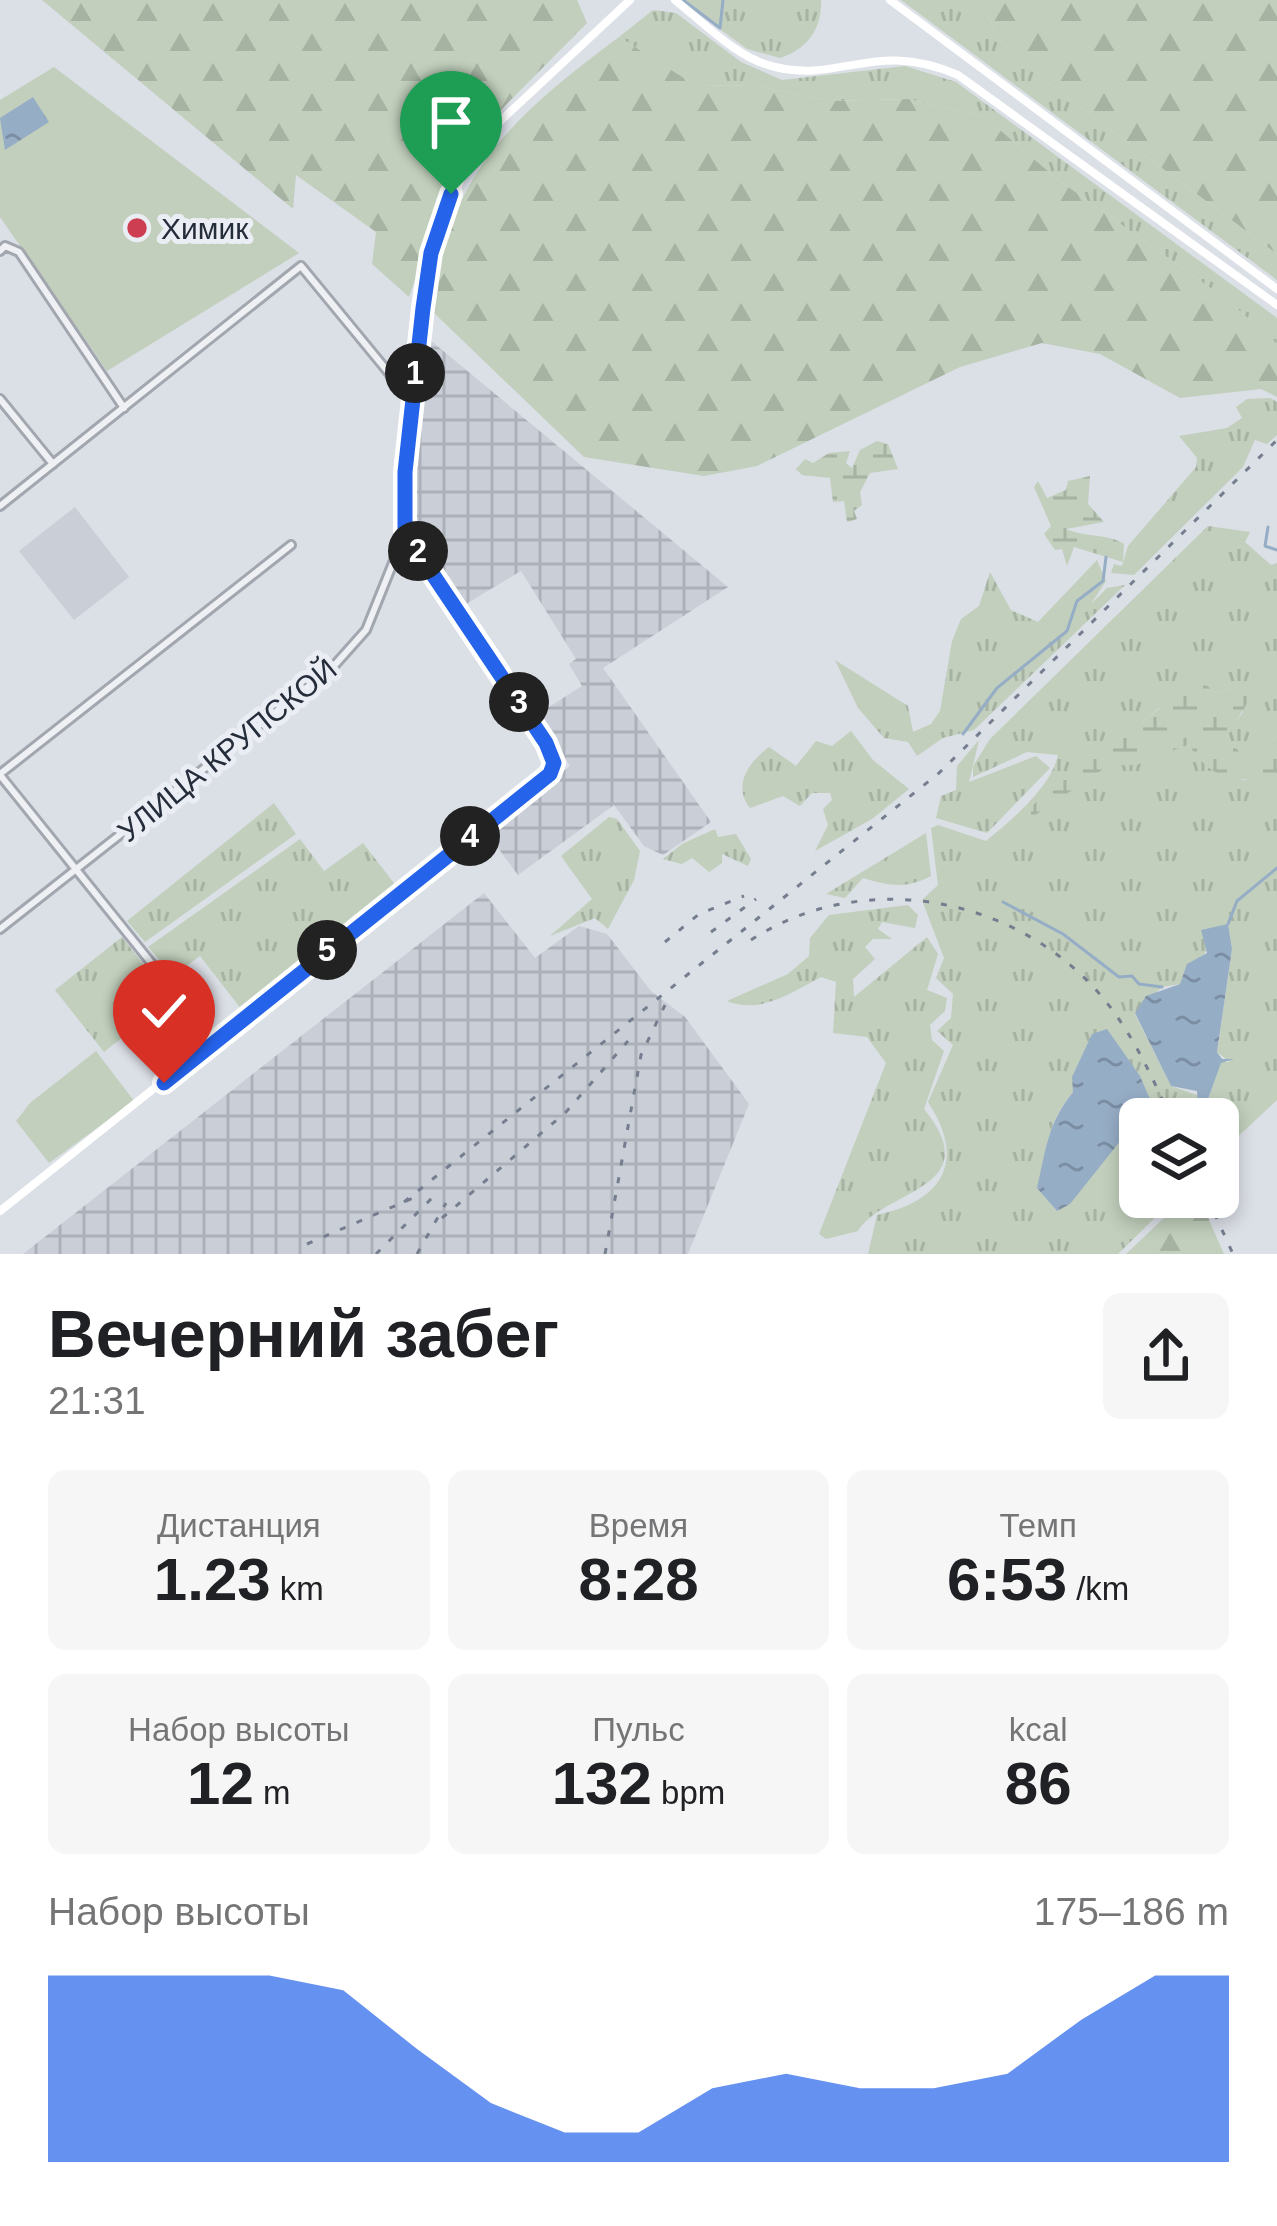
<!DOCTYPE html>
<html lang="ru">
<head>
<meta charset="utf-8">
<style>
  body { margin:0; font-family:Helvetica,sans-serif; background:#f6f6f6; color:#202124; height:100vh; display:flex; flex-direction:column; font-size:45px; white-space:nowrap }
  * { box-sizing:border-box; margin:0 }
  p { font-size:39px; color:#757577 }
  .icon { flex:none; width:66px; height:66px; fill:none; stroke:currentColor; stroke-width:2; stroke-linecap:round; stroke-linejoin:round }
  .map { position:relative; height:1254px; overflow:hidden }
  .sheet { display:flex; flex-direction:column; background:#fff; flex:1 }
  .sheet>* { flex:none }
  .controls { position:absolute; left:1119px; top:1098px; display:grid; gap:24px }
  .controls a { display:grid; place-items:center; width:120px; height:120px; border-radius:18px; background:#fff; box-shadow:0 6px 18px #0003; font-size:60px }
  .pin { position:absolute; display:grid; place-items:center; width:102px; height:102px; color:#fff; margin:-123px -51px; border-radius:50% 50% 50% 0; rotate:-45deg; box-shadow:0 0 12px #0007 }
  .pin .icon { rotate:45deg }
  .km { position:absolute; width:60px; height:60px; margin:-30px; border-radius:50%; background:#222; color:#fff; font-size:33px; line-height:60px; text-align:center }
  .round { display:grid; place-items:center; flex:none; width:126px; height:126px; border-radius:18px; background:#f6f6f6 }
  .head { display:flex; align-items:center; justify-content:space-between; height:204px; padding:0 48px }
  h1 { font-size:66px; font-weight:700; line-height:90px }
  .metrics { display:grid; grid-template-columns:repeat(3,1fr); gap:18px; height:204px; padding:12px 48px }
  .metrics div { display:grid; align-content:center; border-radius:18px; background:#f6f6f6; text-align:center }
  .metrics b { font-size:60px; font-weight:700 }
  .metrics small { font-size:33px; font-weight:400 }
  .metrics p { font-size:33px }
  .chart { height:336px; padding:24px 48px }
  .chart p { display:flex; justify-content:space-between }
  .chart svg { width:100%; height:216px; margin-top:12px; fill:#2563eb; opacity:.7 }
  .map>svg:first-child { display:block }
  .built { fill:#c9ced7 }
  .industrial { fill:url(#industrial-grid) }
  .grass { fill:url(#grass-tufts); fill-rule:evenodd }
  .forest { fill:url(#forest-firs) }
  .wetland { fill:url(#wetland-marsh) }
  .park { fill:#c1cfbc }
  .water { fill:url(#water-ripples) }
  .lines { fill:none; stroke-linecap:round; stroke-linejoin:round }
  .stream { stroke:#96adc6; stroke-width:3 }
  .minor-casing { stroke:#a1a6af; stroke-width:12 }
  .minor { stroke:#eef0f4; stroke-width:6 }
  .secondary { stroke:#fff; stroke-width:8 }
  .rail { stroke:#757e8f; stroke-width:3; stroke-dasharray:6 12; stroke-linecap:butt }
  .route-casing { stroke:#fff; stroke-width:24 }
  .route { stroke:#2563eb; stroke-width:15 }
  .poi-dot { fill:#cd3e52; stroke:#eaeef4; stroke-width:4.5 }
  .labels { text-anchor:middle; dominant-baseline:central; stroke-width:10; stroke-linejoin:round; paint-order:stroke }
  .poi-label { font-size:30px; fill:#252d3b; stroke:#eaeef4; text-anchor:start }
  .street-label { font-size:30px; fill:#252d3b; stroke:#eaeef4 }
</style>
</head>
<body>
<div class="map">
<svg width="1277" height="1254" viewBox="0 0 1277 1254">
  <defs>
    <pattern id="industrial-grid" width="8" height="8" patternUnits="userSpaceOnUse" patternTransform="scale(3)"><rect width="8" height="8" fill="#c9ced7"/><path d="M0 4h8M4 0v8" fill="none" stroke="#acb1b9"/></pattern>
    <pattern id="grass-tufts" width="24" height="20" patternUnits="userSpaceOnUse" patternTransform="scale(3)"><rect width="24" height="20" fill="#c1cfbc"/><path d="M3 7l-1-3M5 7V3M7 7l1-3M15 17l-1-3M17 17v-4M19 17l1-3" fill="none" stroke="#a6b2a2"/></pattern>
    <pattern id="forest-firs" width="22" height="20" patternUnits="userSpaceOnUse" patternTransform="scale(3)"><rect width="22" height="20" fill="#c1cfbc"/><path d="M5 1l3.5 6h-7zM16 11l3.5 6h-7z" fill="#a6b2a2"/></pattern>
    <pattern id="wetland-marsh" width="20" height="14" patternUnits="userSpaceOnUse" patternTransform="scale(3)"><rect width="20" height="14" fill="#c1cfbc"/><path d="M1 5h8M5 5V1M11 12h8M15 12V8" fill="none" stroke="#a6b2a2"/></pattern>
    <pattern id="water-ripples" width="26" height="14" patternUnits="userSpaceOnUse" patternTransform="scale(3)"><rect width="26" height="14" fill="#96adc6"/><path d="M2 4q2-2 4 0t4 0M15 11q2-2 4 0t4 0" fill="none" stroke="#7a8da2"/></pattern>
  </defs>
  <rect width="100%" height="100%" fill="#dbdfe6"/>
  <path class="built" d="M75,507L129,577L74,620L19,551Z"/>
  <path class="industrial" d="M430,340L728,587L603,668L711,822L663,855L644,846L614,805L518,875L484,829L570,766L538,714L582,686L569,664L576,659L521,571L466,604L409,517Z
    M484,893L535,958L579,926L607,934L651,991L685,1017L749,1104L688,1254H23Z"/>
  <path class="grass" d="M680,0H821C822,29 808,49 780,58L747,49Z
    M901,0H977L1006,46L1055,88L1277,254V280Z
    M653,10L676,13L741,62L782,80L905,66L956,82L1277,318V344L1226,299L1057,179L985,117L909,99L830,101L757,86L695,85L619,37Z
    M1270,398L1277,402V435L1267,444L1255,440L1243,467L1134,575L1111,573L1114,564L1122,566L1128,546L1196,467L1197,458L1179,436L1227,428L1242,418L1236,407L1247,399Z
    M1208,526L1250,532L1245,542L1271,565L1277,563V736L1246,761L1226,736L1243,712L1241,686L1159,708L1031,816L1112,763L1190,745C1214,785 1238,774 1277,788V1100L1218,1155V1119H1140V1139L1135,1141L1073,1092C1047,1123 1046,1150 1038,1188L1056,1210L1121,1140L1140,1152V1197H1176L1118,1254H868L877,1215C943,1201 967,1161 928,1102L953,1045L937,1031L951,1018L953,994L936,978L944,958L922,900L938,885L931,828L938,825L986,841C1010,822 1052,786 1058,755L1027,752L973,777V766L990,739ZM1228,924L1232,949L1217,1052L1230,1062H1221L1208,1099L1171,1086L1135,1014L1162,987L1180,984Z
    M1097,560L1106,581L1091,604L1107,588L1125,585L974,730L943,738L917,756L908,742L884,738L858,708L835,660L908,706L913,732L931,724L940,711L952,641L961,619L979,606L990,572L1011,610L1038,622Z
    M851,731L873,760L909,789L872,819L815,851L828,825L823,809L832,800L830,793H812L800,806L783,796L750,808C732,785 749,762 769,747L796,766L816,741L832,746Z
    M979,740L969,782L1036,756L1050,768L987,833L936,818L941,796L956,790L957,766Z
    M274,803L296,834L145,942L127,921Z
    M609,817L617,819L640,851L634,880L608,929L595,918L550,936L592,899L561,856Z
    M715,829L718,837L736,834L751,859L748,866L722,854V863L709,872L692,858L682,864L663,859L682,844Z
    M926,833L931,876C907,889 889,886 863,878L845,898L826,894Z
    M300,839L324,871L363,843L397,887L242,1010L200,956L173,976L148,947Z
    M908,905L918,915L915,928L882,922L878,929L892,939H873L865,947L875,959L853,979L854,997L927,937L938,954L927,990L947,998L945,1011L930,1025L932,1040L944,1051L924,1109C989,1189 884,1189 858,1231L826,1239L819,1234L886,1063L867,1037L833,1033L836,982L821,977C792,992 760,1015 727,1001L788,974L809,956L810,938L829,915Z
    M122,937L171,999L104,1052L55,990Z"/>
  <path class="forest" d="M42,0H577L587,23L480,131L447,189L409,297L372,264L376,232L296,175L293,209Z
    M977,0H1277V254L1055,88L1006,46Z
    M619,37L695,85L757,86L830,101L909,99L985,117L1057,179L1226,299L1277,344V397L1261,389L1180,398L1100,354L1042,343L960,367L757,466L704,476L584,457L432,311C447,174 512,117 619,37Z
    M1186,1197H1199L1224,1254H1126Z"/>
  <path class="wetland" d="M877,441L888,444L898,469L870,473L860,492L862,505L854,511L857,519L847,522L844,501L833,502L830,478L802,475L796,469L805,459L813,463L829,453L850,451L846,463L852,468L860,450Z
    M1090,476L1088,504L1104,522L1066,529C1086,538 1106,533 1124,544L1123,562L1074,547L1067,566L1062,549L1055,550L1044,534L1051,526L1034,487L1038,481L1047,498L1066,490L1068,481Z
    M1199,678L1215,693L1241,686L1252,695L1227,737L1246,760L1277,736V788L1259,790L1245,779C1219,780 1203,766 1189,745C1161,752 1143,772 1112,763L1031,818V807L1086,755L1129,732Z"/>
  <path class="park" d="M54,67L299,253L107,371L0,217V100Z
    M96,1051L134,1101L49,1163L16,1121L30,1103Z"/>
  <path class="water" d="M33,97L49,122L5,150L0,118Z
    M1228,924L1232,949L1217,1052L1222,1059H1234L1221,1063L1208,1099L1198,1107L1197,1091L1171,1086L1135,1013L1146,996L1180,984L1187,964L1207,953L1201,930Z
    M1107,1029L1140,1076L1152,1104L1126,1135L1140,1139V1152L1121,1140L1070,1204L1057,1211L1037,1188C1046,1150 1047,1124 1073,1092L1072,1077L1092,1034Z"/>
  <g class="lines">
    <path class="stream" d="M683,0L720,28L723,0
      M1268,527L1265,546L1277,550
      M963,734L997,688L1067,631L1077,601L1103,581L1106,557
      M1003,902L1063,934L1119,977L1132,976L1139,984L1162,987
      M1228,924L1237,901L1277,868"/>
    <defs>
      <path id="minor" d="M0,251L5,246L19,252L124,408
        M0,399L53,464
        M0,506L301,266L412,401
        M0,774L291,545
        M0,775L214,1041
        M0,929L333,667L366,630L405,533"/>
    </defs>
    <use href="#minor" class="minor-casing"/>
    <use href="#minor" class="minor"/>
    <path class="secondary" d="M675,0C704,23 738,59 775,67C841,83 876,39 958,75L1277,305
      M890,0L1277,289
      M0,1211L549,774L554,763L546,743L405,533L412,401L431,253L468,161L495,126L630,0"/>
    <path class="rail" d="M711,932L756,899
      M751,940C860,869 1010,894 1097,991C1130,1028 1151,1074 1171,1119
      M665,942L699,914L744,896
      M1207,1197L1233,1254
      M404,1202L939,773L1277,440
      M442,1218L566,1112L628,1041
      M307,1244L420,1195
      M376,1254L434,1196
      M417,1254L446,1203
      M605,1254L641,1055L665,1005"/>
  </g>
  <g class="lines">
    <defs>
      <path id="route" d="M164,1083L550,774L554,763L546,743L405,533V472L423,308L431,253L451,194"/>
    </defs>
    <use href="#route" class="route-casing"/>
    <use href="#route" class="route"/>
  </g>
  <circle class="poi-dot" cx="137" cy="228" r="12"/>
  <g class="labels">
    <g class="poi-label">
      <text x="161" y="228">Химик</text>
    </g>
    <g class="street-label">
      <text transform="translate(227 750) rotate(-39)">УЛИЦА КРУПСКОЙ</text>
    </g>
  </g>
</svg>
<div class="controls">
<a><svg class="icon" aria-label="layers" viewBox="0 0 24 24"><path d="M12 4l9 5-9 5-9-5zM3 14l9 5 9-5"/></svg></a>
</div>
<div class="pin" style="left:451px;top:194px;background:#1e9e55"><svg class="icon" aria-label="arrive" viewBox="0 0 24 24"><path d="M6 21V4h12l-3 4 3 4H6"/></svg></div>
<div class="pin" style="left:164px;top:1083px;background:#d93025"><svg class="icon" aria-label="check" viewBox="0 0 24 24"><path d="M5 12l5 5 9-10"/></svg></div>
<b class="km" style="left:415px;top:373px">1</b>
<b class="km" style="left:418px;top:551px">2</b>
<b class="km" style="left:519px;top:702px">3</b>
<b class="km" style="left:470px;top:836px">4</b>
<b class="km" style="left:327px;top:950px">5</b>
</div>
<section class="sheet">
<div class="head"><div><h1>Вечерний забег</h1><p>21:31</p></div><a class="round"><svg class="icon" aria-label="share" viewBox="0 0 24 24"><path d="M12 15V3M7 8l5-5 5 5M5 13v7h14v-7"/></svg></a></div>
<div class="metrics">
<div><p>Дистанция</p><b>1.23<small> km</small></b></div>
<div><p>Время</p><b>8:28</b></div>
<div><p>Темп</p><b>6:53<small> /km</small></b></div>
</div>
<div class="metrics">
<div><p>Набор высоты</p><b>12<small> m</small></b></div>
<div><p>Пульс</p><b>132<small> bpm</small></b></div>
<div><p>kcal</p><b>86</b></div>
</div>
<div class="chart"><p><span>Набор высоты</span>175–186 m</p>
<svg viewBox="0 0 160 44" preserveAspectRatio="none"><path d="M0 44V6L10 6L20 6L30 6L40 9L50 21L60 32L70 38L80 38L90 29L100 26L110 29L120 29L130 26L140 15L150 6L160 6V44z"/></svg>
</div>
</section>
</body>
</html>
